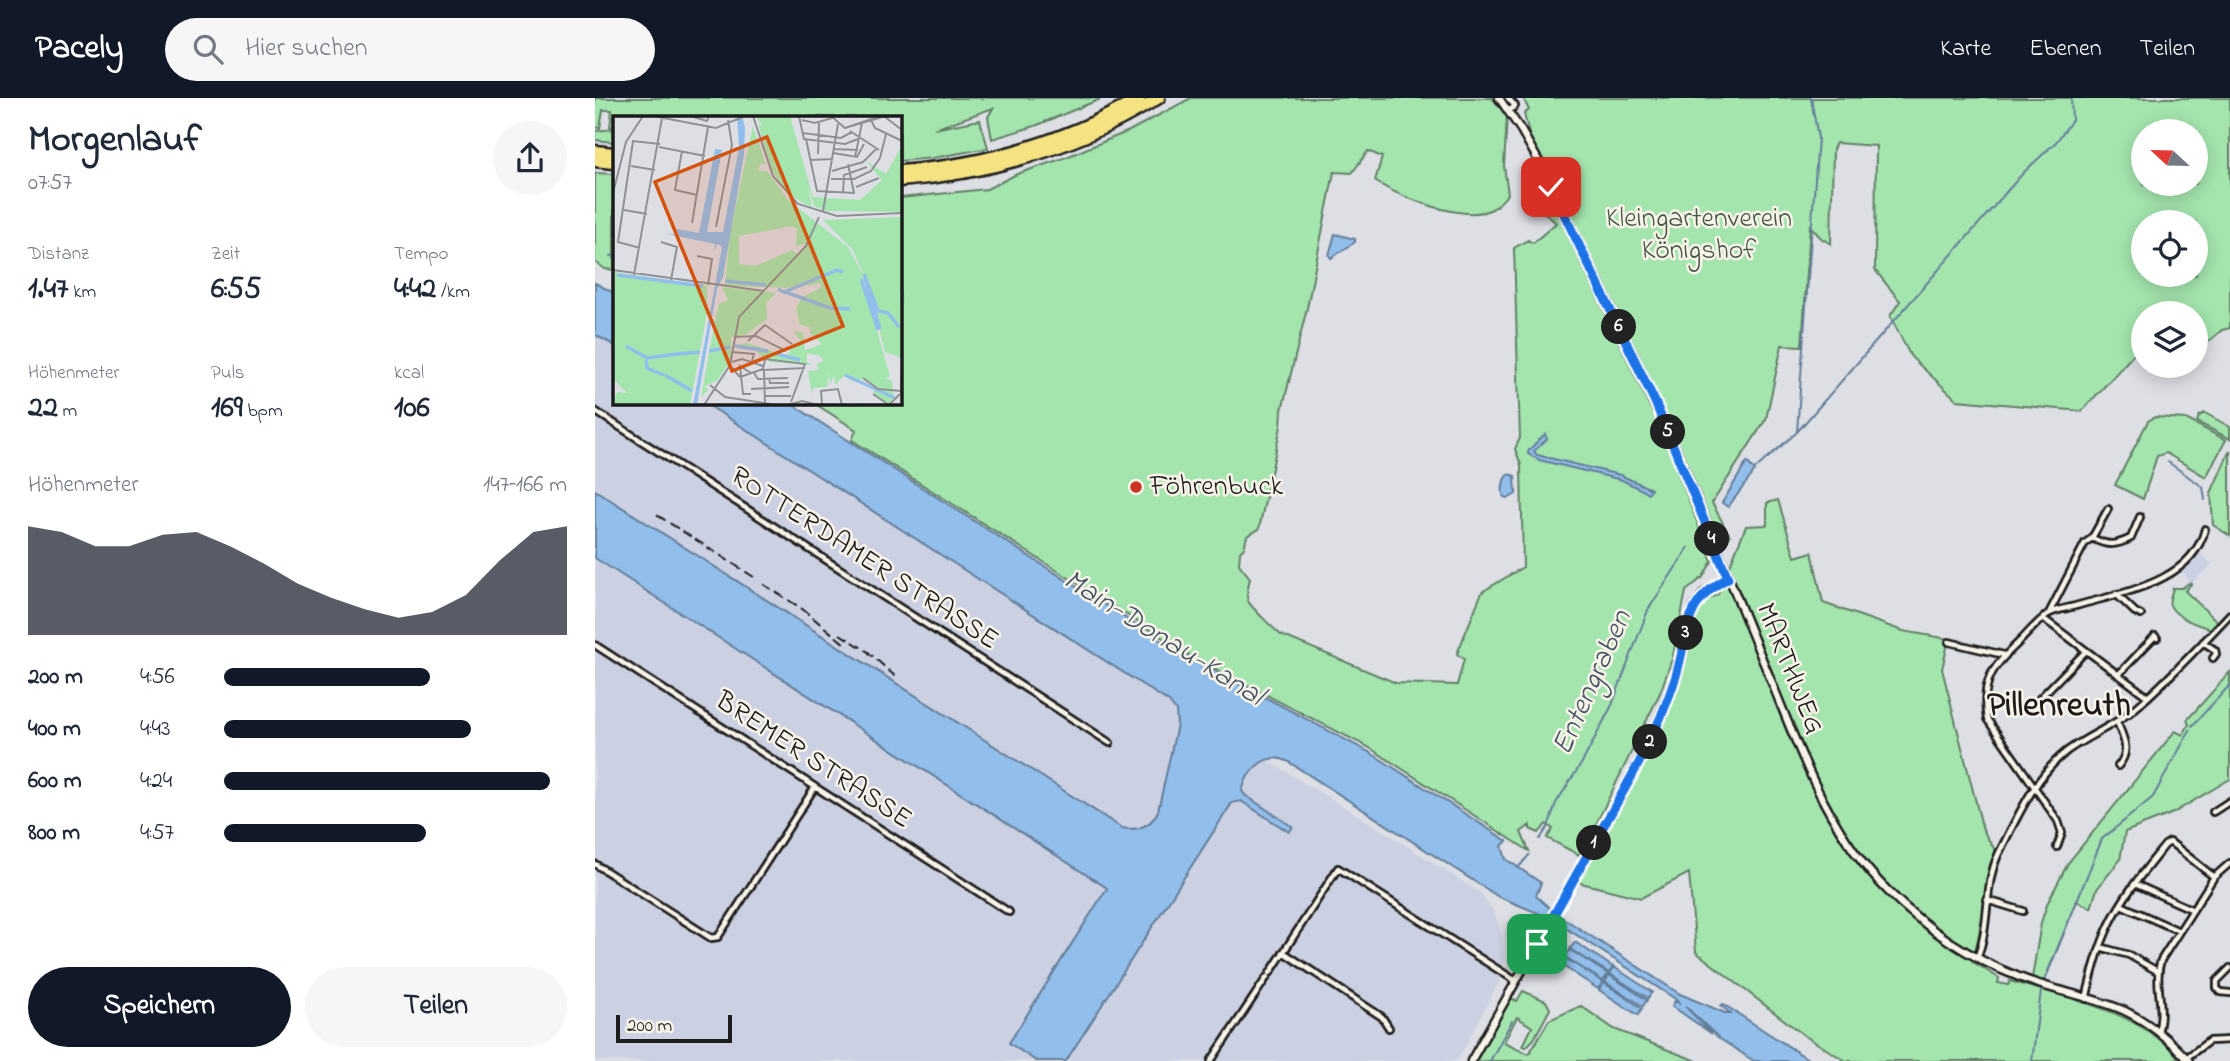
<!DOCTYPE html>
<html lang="de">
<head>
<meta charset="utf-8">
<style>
  body { margin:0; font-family:"Indie Flower",sans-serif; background:#f6f6f7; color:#1f2937; height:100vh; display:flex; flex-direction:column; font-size:26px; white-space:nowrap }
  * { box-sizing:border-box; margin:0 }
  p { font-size:23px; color:#747a83 }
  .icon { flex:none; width:38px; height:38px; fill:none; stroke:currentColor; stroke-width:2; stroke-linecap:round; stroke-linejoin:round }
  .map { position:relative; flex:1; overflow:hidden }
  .sheet { display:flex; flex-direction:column; background:#fff; width:595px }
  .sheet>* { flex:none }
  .needle { width:46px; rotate:292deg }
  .buttons { position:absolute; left:1536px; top:21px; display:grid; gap:14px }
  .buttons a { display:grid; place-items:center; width:77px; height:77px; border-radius:50%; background:#fff; box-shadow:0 4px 18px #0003; font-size:35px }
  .scale { position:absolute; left:21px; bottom:18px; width:116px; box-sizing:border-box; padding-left:7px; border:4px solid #1c1c1c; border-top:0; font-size:19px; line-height:24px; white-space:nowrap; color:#1c1c1c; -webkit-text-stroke:5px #f7f3e8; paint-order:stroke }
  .pin { position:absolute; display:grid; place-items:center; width:60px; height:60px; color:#fff; margin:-30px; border-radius:14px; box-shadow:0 4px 10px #0006 }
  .km { position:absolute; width:35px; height:35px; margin:-18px; border-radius:50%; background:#222; color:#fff; font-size:19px; line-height:35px; text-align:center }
  .round { display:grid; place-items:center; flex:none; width:74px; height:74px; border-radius:37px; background:#f6f6f7 }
  .summary { display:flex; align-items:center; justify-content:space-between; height:119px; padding:0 28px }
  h1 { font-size:38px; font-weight:700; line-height:52px }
  .stats { display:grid; grid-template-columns:repeat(3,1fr); gap:10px; height:119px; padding:7px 28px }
  .stats div { display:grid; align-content:center }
  .stats b { font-size:30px; font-weight:700 }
  .stats small { font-size:19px; font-weight:400 }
  .stats p { font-size:19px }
  .chart { height:196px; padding:14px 28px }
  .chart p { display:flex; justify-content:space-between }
  .chart svg { width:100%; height:126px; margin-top:7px; fill:#111827; opacity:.7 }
  .cta { display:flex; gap:14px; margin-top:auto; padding:14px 28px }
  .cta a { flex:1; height:80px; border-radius:42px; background:#111827; color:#fff; font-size:28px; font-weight:700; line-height:80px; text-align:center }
  .cta a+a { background:#f6f6f7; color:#1f2937 }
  ul { padding:0 28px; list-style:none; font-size:23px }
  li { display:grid; grid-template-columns:112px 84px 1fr; align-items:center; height:52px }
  li i { height:18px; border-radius:9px; background:#111827 }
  header { display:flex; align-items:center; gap:42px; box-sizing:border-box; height:98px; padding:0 35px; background:#111827; color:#fff }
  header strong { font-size:33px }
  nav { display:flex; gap:38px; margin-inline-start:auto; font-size:24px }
  .search { width:490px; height:63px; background:#f6f6f7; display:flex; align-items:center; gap:18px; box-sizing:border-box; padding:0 24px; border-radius:38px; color:#747a83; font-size:26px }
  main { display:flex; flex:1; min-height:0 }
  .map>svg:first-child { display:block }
  .built { fill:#cbd1e3 }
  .green { fill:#a4e5ae; stroke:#608065; stroke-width:2; fill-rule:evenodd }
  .water { fill:#92beeb; stroke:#637d98; stroke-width:2 }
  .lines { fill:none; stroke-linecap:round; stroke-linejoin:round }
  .stream { stroke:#637d98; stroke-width:2 }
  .minor-casing { stroke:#1c1c1c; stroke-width:10 }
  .secondary-casing { stroke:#1c1c1c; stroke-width:11 }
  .motorway-casing { stroke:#1c1c1c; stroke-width:15 }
  .minor { stroke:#f7f3e8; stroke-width:4.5 }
  .secondary { stroke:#f7f3e8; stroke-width:6 }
  .motorway { stroke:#f5e382; stroke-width:10 }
  .rail { stroke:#1c1c1c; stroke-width:2; stroke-dasharray:10 5; stroke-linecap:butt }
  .route-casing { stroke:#fff; stroke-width:14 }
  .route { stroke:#1a73e8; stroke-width:9 }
  .poi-dot { fill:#c8321e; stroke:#f7f3e8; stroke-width:2.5 }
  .labels { text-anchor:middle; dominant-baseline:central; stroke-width:5; stroke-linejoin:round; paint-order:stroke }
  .park-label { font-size:28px; fill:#455848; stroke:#f7f3e8 }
  .poi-label { font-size:28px; fill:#1c1c1c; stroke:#f7f3e8; text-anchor:start }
  .street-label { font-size:28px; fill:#1c1c1c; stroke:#f7f3e8 }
  .water-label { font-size:30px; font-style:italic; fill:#455564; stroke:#f7f3e8 }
  .district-label { font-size:35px; font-weight:bold; fill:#1c1c1c; stroke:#f7f3e8 }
  .inset-river { fill:none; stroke:#92beeb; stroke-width:3.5 }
  .inset-road { fill:none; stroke:#909195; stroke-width:2 }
  .view { fill:#d4530e; fill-opacity:0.15; stroke:#d4530e; stroke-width:3.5 }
  .inset-edge { fill:none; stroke:#1c1c1c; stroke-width:3.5 }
</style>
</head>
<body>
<header>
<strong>Pacely</strong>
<div class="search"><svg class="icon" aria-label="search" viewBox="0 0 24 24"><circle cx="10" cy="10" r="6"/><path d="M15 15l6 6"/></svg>Hier suchen</div>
<nav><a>Karte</a><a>Ebenen</a><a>Teilen</a></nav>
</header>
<main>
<section class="sheet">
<div class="summary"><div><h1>Morgenlauf</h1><p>07:57</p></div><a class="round"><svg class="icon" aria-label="share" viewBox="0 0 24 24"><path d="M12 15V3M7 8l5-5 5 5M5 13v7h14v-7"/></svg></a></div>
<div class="stats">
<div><p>Distanz</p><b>1.47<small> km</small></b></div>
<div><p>Zeit</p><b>6:55</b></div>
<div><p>Tempo</p><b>4:42<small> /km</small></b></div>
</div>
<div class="stats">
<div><p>Höhenmeter</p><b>22<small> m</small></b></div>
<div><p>Puls</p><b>169<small> bpm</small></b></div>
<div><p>kcal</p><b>106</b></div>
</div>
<div class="chart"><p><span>Höhenmeter</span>147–166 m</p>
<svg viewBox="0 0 160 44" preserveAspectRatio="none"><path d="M0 44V6L10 8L20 13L30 13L40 9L50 8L60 13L70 19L80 26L90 31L100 35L110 38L120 36L130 30L140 18L150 8L160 6V44z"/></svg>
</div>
<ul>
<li><b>200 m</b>4:56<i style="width:60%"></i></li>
<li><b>400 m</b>4:43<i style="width:72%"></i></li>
<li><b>600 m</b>4:24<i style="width:95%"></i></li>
<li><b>800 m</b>4:57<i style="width:59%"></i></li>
</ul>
<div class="cta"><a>Speichern</a><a>Teilen</a></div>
</section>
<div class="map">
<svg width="1635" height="963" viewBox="0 0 1635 963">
  <rect width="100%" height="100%" fill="#dddfe5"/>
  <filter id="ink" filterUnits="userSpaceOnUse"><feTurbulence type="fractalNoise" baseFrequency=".0143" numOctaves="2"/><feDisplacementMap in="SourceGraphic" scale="14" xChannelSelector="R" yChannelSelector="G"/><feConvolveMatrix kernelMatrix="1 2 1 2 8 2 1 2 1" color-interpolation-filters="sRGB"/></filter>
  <g filter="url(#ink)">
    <path class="built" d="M0,237L19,247V304L110,305L571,601L792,735L885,795L898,812L907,835L909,857L905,882L862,963H0Z
      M1603,454L1617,466L1596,486L1586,471Z"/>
    <path class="green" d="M0,0H508L440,28L397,41L393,19L398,10L339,31L385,22L393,50L338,60L305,63L304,19H19V29H15L17,12H8L5,30L0,29Z
      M596,0H897L912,18L909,68L913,96C908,101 903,108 897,111C870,125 803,99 780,83L787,59L773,53L757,75L739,74L712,210L687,312L686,328L664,431L652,438L649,450L645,454L644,466L655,480C654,487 650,496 653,503C656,509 680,532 686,537L801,585L862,587L869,561L862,556L887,494L928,469L926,367L920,351L925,340L919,150L933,142L938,145L961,125L940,106L948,85L1069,338L1117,463L1108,479L1091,493L1078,558L1065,595L988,753L986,752L984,757L952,740L958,731L951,726L944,735L935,731V727L926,734L934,753L775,650L601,561L257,342L261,332L219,305L304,304L305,100L392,91L422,76L469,60L534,33Z
      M928,0H1635V230L1627,232L1601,254V215H1549V245L1487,313L1362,302L1316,259L1295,218L1305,203L1280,172L1281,48L1241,45L1238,51L1236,146L1226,140L1215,128L1207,248L1187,247L1171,321L1117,405L1135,438L1127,452L1086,355L935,39L929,16L934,12ZM1549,33H1601V86H1549ZM1549,124H1601V177H1549Z
      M19,31V44L0,42V33Z
      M0,75L19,76V172L10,171L0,164Z
      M1610,315L1635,329V341L1602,324L1604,318Z
      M1560,319L1591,321L1631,342L1611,379L1571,355L1562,358L1548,401L1520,387L1553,323Z
      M1635,352V438L1618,427L1616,395Z
      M1183,402L1200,459L1217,454L1228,505L1308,533L1354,541L1347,571L1388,732L1401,754L1378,864L1404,880L1403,885L1413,887L1415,883C1473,901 1541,911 1583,959L1577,963H1251L1210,938L1101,854L1094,775L1046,800L982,784L1065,633L1082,585L1100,518L1108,504L1123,496L1151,428L1172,427V405Z
      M1594,485L1596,486L1590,493L1623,524L1616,531C1604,527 1580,520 1575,507C1573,503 1577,495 1578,490H1587Z
      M1635,574V681L1578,715L1530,734L1525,762L1502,791L1496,810L1482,803L1449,883L1437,880L1446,825L1452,806L1473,765L1580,633L1588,637L1594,626L1592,622Z
      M928,893L951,903L955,911L939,941L931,949L928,948L937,929L922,919L909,944L934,956L954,922L986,908L1019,931L1102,963H880L915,900L922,903Z"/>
    <path class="water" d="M740,136L760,141V144L736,160L734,157Z
      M0,185L19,195V247L0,237Z
      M110,305H195L582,553L776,655L912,743L907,748L911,761L946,785L941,798L959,814L1085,896L1130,915H1135L1126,908L1128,906L1216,963H1159L1125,941L1090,908L1117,936L1077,908L1080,903L1084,905L1082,902L955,820L904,799L692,663C670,653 652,673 647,693L650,697L698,729L694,734L646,703L637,705L471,963H441L414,945L512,790L0,460V392L527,730C543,733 556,728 563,713L582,627L581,613L574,604Z
      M950,336L952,341L939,353L942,357L1025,377L1056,391L1053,395L1027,382L944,362L933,356V353Z
      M1152,364L1160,373L1133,409L1127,405Z
      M913,376L920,378L921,396L914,400L909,399C906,392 908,381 913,376Z
      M980,844L1018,869L1014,875L975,851Z
      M975,852L1013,876L1008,883L970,859Z
      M970,860L1008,884L1003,891L965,866Z
      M1019,869L1057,894L1053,900L1015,876Z
      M1014,877L1052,902L1048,908L1010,884Z
      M1009,885L1047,910L1043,917L1004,892Z"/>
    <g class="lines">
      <path class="stream" d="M16,158L19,157
        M1202,334L1428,75L1461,44L1477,22L1476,0
        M1573,364L1608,389L1610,402
        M1159,372L1202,334L1223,40L1216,0
        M1597,628L1635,587
        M945,741L953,729L961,705L988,663L1017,607L1053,512L1094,449
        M923,770L934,757
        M1449,884L1507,741L1558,699L1595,632
        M895,963L917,923
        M1437,963L1446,893"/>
      <defs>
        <path id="minor" d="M913,0L920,8L914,13
          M0,313L515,645
          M1497,440C1512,448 1520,448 1536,440L1545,419
          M1521,496L1540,514L1546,517
          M1454,515L1490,445L1497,440L1513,411
          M1449,521L1553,599
          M1354,544L1409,557
          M1608,544L1620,552L1621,556L1618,560
          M0,547L414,814
          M1523,577L1560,538L1562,540
          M1445,600L1491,553
          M1522,624C1529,641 1536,653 1523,668
          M1618,714L1635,703
          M1462,749L1467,735L1463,723L1392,621C1385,581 1399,568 1426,542C1434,534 1443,523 1453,516C1461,511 1475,510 1484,507C1529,494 1597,484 1610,431
          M0,766L116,840L123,839L220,689
          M1540,786L1598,812
          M1392,802L1428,813
          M1526,807L1584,833
          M1505,849L1534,857L1562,873
          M688,854L787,919L794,930
          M1382,860C1396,826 1388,788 1404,755C1422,720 1440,678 1472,653C1495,636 1522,627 1544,607C1576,579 1606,547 1635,516
          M1635,870L1622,883V890L1626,894L1635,895
          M675,875L743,770L921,883
          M1491,901C1497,876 1503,851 1514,828C1528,798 1550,772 1570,747L1575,744L1619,779
          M1563,933C1571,911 1558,885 1566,862L1619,779L1635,765
          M1591,960L1614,943L1635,942
          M616,963L672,879"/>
        <path id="secondary" d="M904,0L926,32L943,62C989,157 1038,251 1079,347C1112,424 1143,503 1175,580C1206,656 1233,734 1293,793C1330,830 1375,860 1424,879C1458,893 1497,898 1530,913C1555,925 1576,943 1594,963
          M876,963L1024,701L1058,636L1082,576L1099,509L1109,495L1133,480"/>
        <path id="motorway" d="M0,53L19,55
          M0,63L19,65
          M304,73C389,67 472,42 545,0
          M304,83C396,76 485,49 564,0"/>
      </defs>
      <use href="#minor" class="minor-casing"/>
      <use href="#secondary" class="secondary-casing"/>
      <use href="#motorway" class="motorway-casing"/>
      <use href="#minor" class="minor"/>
      <use href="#secondary" class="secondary"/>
      <use href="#motorway" class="motorway"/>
      <path class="rail" d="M62,417L162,481
        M168,486L206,510L250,546
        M245,536L272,553L303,581"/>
    </g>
  </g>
  <g class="lines" filter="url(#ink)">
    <defs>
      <path id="route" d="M942,846C965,807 986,768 1008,729C1035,682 1062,636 1079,584C1095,538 1084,506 1133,480L1060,304L956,89"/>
    </defs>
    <use href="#route" class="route-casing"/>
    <use href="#route" class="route"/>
  </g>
  <circle class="poi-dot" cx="541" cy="389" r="7"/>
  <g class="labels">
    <g class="park-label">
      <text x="1104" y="121">Kleingartenverein<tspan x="1104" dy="32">Königshof</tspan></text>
    </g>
    <g class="poi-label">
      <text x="555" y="389">Föhrenbuck</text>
    </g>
    <g class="street-label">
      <text transform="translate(269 461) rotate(33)">ROTTERDAMER STRASSE</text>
      <text transform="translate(1194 571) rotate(68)">MARTHWEG</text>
      <text transform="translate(218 663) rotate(33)">BREMER STRASSE</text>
    </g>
    <g class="water-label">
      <text transform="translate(568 541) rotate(32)">Main-Donau-Kanal</text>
      <text transform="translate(998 585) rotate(-66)">Entengraben</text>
    </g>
    <g class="district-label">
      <text x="1464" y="608">Pillenreuth</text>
    </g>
  </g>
  <g transform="translate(18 18)">
    <rect width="289" height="289" fill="#dddfe5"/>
    <path d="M177,0L200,81L247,84L269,64L253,45L273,58L289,29V96L214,95L201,90L195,69L199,92L175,78L159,55L145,8L150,11L143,1ZM140,10L153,49L148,47L145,54L155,56L175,84L235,131L252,162L240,134L210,104L289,101V242L272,236L256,173L250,163L277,261L272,262L279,265L281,284L276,288L262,280L259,269L249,263L240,265L231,260L222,269L221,259L217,269L216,257L214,271L200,272L199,278L195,255L205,254L204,248L211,245L207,240L194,237V246L199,249L157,246L140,233L119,230L134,227L174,240L180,228L189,226L180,215L190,217L192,234L209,228L197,217L198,212L187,208L183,193L189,181L208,172L207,167L182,172L112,170L117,117ZM179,110L184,113L183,130L194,127L184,138L179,134L143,150L126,148V120ZM0,156L94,170V197L77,289H0L4,276L14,277L0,263ZM109,171L163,177L153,187L154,203L132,219L118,221L119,242L104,265L92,270L95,274L88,281L102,205L106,188L115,184Z" fill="#a4e5ae" fill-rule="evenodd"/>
    <path d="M124,0H129L132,12L131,39L110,161L104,173L84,289H80L109,131L104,128L101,136L102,128L54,118H62L64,113L86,117L102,33L109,34L94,116H110L126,32Z" fill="#92beeb"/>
    <path class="inset-river" d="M251,158L265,195L275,197L286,211M4,159L90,170M252,162L267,213M248,163L265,214M112,165L153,169M165,173L171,176L224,154L230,156M172,176L217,192L237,193M13,230L34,242L64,238M122,230L155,235M96,235L117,231M64,238L87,236M164,238L187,244M33,244L34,252L51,259M52,259L79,275M232,259L282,282"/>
    <path class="inset-road" d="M40,0L103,12L132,0M77,0L94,5L96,0M140,0L160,60L185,88L224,100L289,97M186,0L191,23L232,28L245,23M218,0L232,12L273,0M218,0L232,12L264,1M272,1L289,14M189,4L202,7L219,2M258,4L262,12L289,25M237,15L266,34M190,17L228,22L239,16M193,23L204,75L241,77L235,48M46,31L92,40M221,33L245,34M69,35L62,74L84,79M220,37L244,41L251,28M205,38L206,7M242,41L249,7M197,44L220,43M18,50L42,54M219,55L250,46L263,33M218,63H241L258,55L267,42L273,18M243,71L266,62M0,77L13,26L30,0M230,77L231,59L254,51M11,94L34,98M210,95L225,8M79,107L95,11M103,111L119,29L115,4M48,126L64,131L58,164M27,132L5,126L20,25L47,28M84,140L99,143L95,169M0,154L151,175M21,159L49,2M121,221L143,220L173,235M135,225L152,209L179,228M119,236L141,238L139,245M119,246L129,243L150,250M117,250L127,261L150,253L152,243L192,248L178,286M138,257L127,250L130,278H138M141,257L145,263L175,262M156,262L157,267H176M250,262L265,273L288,275M97,269L112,281L164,289M138,273L176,271M288,277L289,251M260,278L276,289L287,278M151,280H178M152,287L151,254L192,252M91,289L117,249L126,201L193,130L206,101M175,289L189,285L205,289M209,289L208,275L225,273L229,289"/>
    <path class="view" d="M154,21L230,210L119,255L42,66Z"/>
    <rect width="289" height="289" class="inset-edge"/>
  </g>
</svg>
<div class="buttons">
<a><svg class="needle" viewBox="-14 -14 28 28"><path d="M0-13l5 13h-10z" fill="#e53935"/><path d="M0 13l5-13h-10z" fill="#747a83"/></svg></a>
<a><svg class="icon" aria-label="locate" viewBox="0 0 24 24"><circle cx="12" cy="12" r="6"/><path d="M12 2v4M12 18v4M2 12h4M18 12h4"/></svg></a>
<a><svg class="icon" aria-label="layers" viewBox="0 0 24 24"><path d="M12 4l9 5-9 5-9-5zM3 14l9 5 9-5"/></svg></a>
</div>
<div class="scale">200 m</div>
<div class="pin" style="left:942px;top:846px;background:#1e9e55"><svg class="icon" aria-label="arrive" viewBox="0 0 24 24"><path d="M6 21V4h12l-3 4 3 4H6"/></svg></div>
<div class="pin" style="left:956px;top:89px;background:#d93025"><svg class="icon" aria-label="check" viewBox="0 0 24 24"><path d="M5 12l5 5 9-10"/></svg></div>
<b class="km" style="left:999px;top:745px">1</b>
<b class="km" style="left:1055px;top:644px">2</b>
<b class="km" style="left:1091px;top:535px">3</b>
<b class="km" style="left:1117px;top:441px">4</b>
<b class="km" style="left:1073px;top:334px">5</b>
<b class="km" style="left:1024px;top:229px">6</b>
</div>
</main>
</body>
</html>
